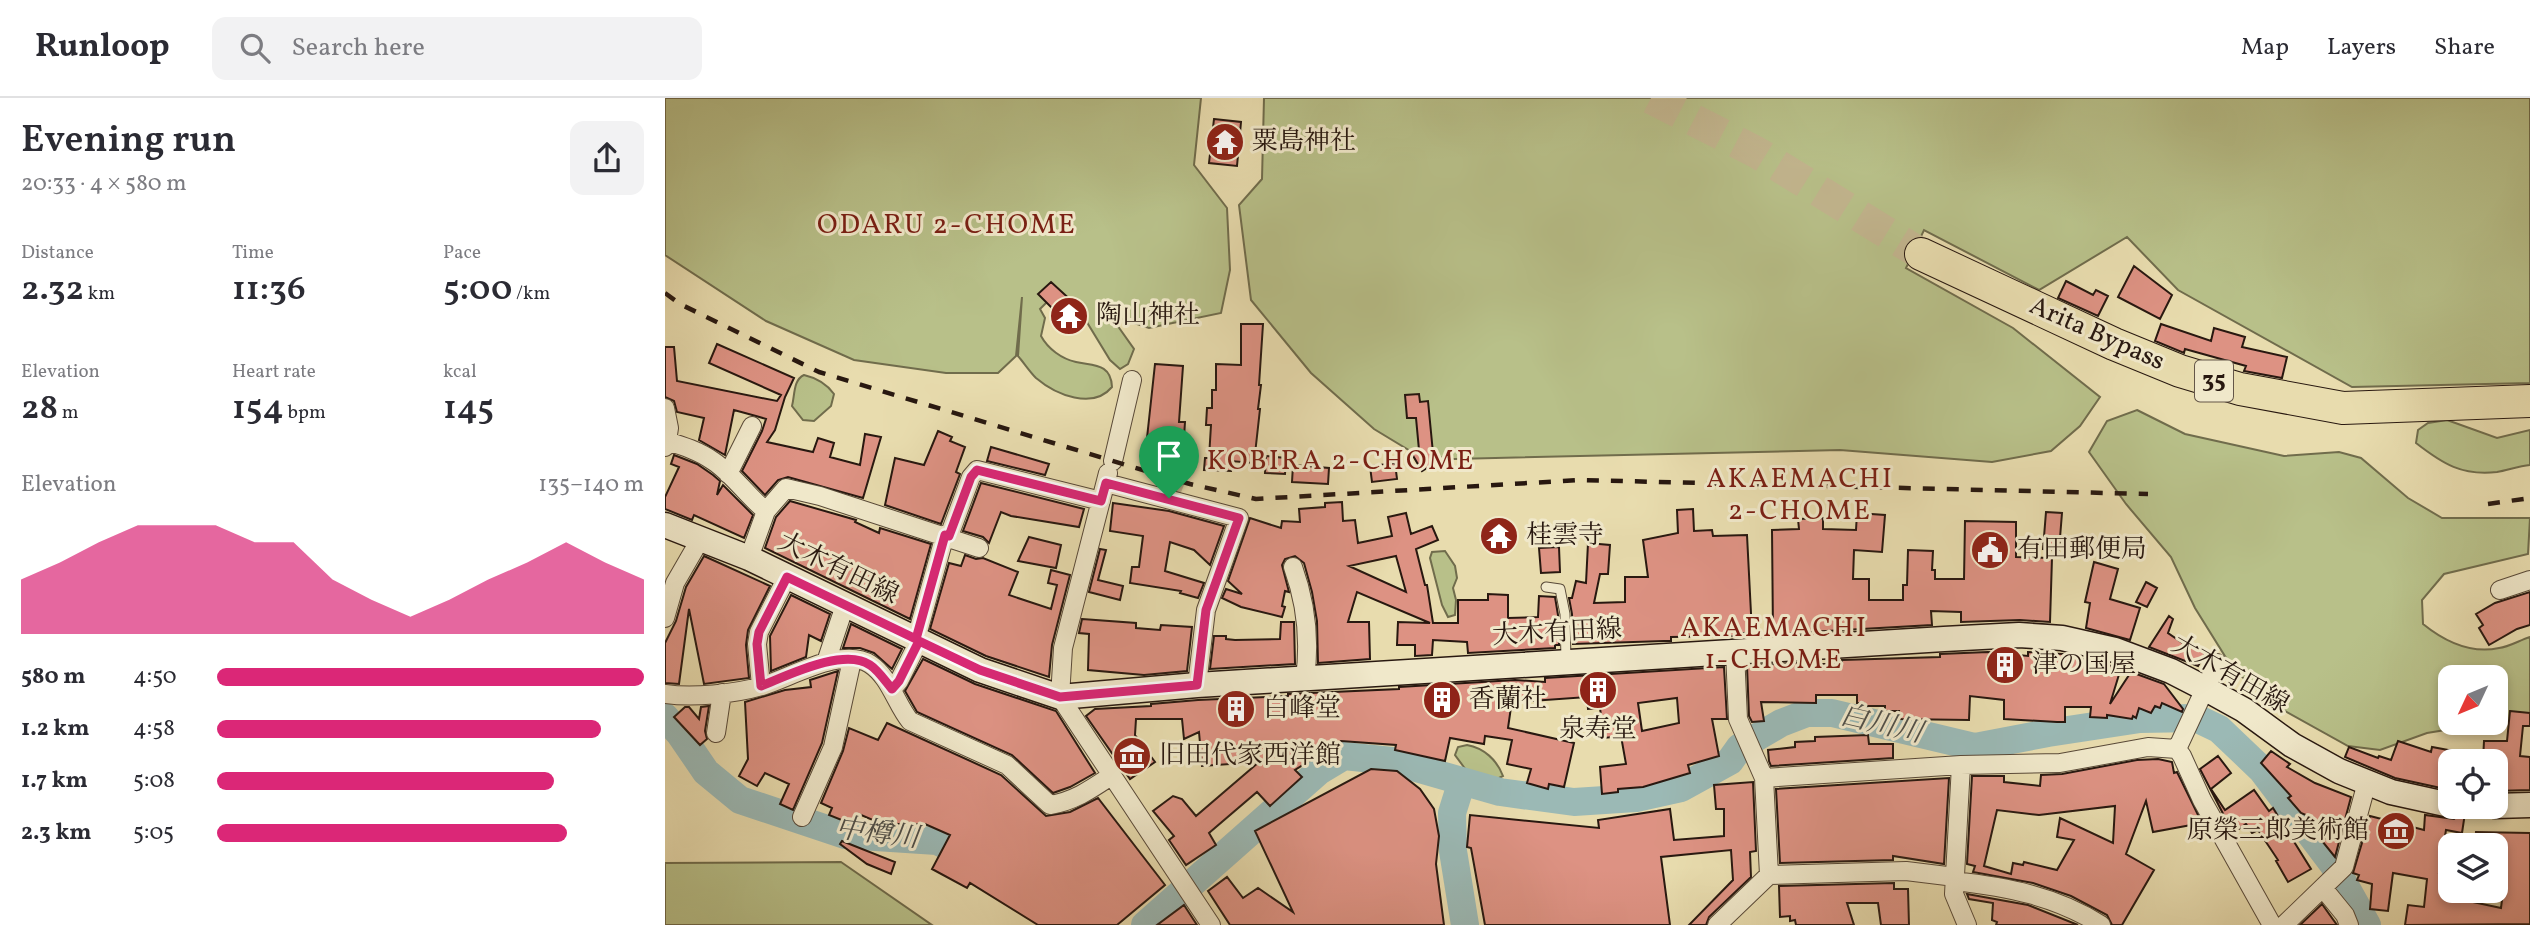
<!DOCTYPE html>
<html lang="en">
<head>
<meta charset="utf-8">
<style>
  body { margin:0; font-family:Vollkorn,"Noto Serif JP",serif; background:#f2f2f3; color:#2b2b33; height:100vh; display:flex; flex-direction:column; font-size:26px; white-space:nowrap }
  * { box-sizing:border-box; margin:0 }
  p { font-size:23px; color:#7c7c81 }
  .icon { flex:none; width:38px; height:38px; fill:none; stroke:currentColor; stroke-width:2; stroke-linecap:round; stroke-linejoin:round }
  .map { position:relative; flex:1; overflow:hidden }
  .sheet { display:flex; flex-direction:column; background:#fff; width:665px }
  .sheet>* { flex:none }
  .needle { width:46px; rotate:226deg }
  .buttons { position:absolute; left:1773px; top:567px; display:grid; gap:14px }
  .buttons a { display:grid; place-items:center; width:70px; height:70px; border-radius:14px; background:#fff; box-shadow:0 4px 10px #0003; font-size:35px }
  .pin { position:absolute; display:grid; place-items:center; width:60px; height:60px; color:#fff; margin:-72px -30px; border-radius:50% 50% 50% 0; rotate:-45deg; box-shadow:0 0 7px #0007 }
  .pin .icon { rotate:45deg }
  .round { display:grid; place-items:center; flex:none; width:74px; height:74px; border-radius:14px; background:#f2f2f3 }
  .overview { display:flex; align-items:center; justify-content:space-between; height:119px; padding:0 21px }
  h1 { font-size:38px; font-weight:600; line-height:52px }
  .metrics { display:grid; grid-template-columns:repeat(3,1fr); gap:10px; height:119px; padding:7px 21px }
  .metrics div { display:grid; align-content:center }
  .metrics b { font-size:35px; font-weight:600 }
  .metrics small { font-size:19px; font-weight:400 }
  .metrics p { font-size:19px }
  .chart { height:196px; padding:14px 21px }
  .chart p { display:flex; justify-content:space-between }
  .chart svg { width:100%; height:126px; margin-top:7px; fill:#db2777; opacity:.7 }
  ul { padding:0 21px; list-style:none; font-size:23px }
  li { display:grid; grid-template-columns:112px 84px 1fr; align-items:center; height:52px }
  li i { height:18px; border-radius:9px; background:#db2777 }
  header { display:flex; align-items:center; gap:42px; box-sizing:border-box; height:98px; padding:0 35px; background:#fff; border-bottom:2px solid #e1e1e2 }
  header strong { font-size:33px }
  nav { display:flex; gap:38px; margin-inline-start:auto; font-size:24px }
  .search { width:490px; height:63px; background:#f2f2f3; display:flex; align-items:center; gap:18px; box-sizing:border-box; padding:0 24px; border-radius:14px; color:#7c7c81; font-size:26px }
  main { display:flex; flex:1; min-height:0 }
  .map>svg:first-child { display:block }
  .green { fill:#b8c089; stroke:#706c4c; stroke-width:2 }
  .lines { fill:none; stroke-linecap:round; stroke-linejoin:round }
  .river { stroke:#9bb9b5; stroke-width:28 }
  .building { fill:#dd9283; stroke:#281810; stroke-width:2; fill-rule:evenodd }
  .street-tunnel { stroke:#c2b58e; stroke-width:18; stroke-dasharray:18 9; stroke-linecap:butt }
  .highway-tunnel { stroke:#c2b58e; stroke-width:32; stroke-dasharray:32 16; stroke-linecap:butt }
  .lane-casing { stroke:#584938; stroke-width:11 }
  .street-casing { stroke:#584938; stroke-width:20 }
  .secondary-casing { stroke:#281810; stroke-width:27 }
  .highway-casing { stroke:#281810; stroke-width:34 }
  .lane { stroke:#f0e8ca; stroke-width:9 }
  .street { stroke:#f0e8ca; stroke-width:18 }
  .secondary { stroke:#f0e8ca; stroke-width:24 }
  .highway { stroke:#e8dcae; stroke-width:32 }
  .rail { stroke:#281810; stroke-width:4.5; stroke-dasharray:12 12; stroke-linecap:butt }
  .route-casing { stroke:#fff; stroke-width:14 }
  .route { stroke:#db2777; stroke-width:9 }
  .labels { text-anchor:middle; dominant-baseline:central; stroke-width:6; stroke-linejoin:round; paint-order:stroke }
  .shield { fill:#f0e8ca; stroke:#645648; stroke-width:2 }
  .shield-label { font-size:24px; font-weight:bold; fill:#281810 }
  .poi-label { font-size:26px; fill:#281810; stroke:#f0e8ca; text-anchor:start }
  .street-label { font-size:26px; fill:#281810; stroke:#f0e8ca }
  .neighbourhood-label { font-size:28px; letter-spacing:2px; fill:#7a1f14; stroke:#f0e8ca }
  .water-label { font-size:28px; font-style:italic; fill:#50504a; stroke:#f0e8ca }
</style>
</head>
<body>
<header>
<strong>Runloop</strong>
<div class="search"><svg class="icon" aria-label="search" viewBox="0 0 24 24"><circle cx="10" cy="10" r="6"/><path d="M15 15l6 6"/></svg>Search here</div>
<nav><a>Map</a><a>Layers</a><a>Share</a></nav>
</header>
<main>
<section class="sheet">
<div class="overview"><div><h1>Evening run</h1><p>20:33 · 4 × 580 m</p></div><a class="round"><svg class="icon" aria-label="share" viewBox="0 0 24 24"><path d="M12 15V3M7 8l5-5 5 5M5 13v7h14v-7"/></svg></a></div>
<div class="metrics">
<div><p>Distance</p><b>2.32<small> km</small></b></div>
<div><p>Time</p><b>11:36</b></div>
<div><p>Pace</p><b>5:00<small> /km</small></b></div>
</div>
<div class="metrics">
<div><p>Elevation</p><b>28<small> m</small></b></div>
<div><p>Heart rate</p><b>154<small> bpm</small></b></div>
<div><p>kcal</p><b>145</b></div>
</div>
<div class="chart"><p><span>Elevation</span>135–140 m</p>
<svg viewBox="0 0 160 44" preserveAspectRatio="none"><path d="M0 44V25L10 19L20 12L30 6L40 6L50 6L60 12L70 12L80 25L90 32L100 38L110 32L120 25L130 19L140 12L150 19L160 25V44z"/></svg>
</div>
<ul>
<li><b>580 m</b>4:50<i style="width:100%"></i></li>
<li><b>1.2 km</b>4:58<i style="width:90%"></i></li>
<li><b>1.7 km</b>5:08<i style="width:79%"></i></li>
<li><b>2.3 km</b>5:05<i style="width:82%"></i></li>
</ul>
</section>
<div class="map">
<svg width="1865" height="827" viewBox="0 0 1865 827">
  <rect width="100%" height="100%" fill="#e8dcae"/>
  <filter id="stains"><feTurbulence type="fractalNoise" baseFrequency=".00286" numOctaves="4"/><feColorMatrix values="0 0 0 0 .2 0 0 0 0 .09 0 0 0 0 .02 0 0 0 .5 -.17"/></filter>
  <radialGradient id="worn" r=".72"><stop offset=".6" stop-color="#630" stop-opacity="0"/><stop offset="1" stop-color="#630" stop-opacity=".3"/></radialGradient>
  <path class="green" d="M0,0H536L529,67L562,110L565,172L556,215L484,230L445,217L469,251L463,266L455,271L445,262L412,208L391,195L375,211L380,220L376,238C383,251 397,261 411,264C428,268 446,265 447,289C428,312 391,297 371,280C365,274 359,265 353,258L357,199L351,258L333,275H281L189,262L101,223L0,157Z
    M599,0H1865V285L1687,289L1513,192L1462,139L1374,192L1259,132L1241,170L1348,230L1435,299L1415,328L1386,353L1327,364L1175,352L789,361L752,357L709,331L646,275L586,202L574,107L597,81Z
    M139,277C152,280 161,285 169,296L166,308L149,323L138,322L127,308C130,297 128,282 139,277Z
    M1472,312L1520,336L1619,358L1674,354L1696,360L1743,400L1777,420H1865L1863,456L1779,476L1757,502L1758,526C1779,543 1806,556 1834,550C1844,549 1855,542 1865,539V621L1831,624L1830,579H1785V625H1823L1762,635L1715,652L1683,648L1611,608L1568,571L1530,510L1506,459L1461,406L1424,354L1442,323Z
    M1782,322L1832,340L1865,332V367C1854,368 1843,372 1832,374C1797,378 1778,366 1751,345L1753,332L1763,325Z
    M780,453L790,468L792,480L788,490L791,502L790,517L783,519L777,507L765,460L767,454Z
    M802,647C819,650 832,662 838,678L832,681L801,672L790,657L793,649Z
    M176,764L267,827H0V765Z"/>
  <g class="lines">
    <path class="river" d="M0,619L15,636L41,674L75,702L180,737L272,743L313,762
      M797,683L787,715L788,753L800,827
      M480,827L654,673L679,658L727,663L835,694L909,704L971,700L1016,690L1065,663L1075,649L1116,625L1142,615H1167L1310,649L1383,635L1475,621L1531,620L1554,631L1597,672L1668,766L1702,827"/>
  </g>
  <path class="building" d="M549,21L576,24L572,68L544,65Z
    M1469,168L1507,197L1495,221L1453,199Z
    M1401,183L1428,197L1431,192L1443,198L1433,218L1393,200Z
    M386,184L421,216L408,233L404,229L399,234L388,222L393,216L373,196Z
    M576,226H598L594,287H596L593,311H595L589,365L566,363V373L539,372L540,360H544L546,327H541L542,310H547V292H551V266L576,267Z
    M1496,226L1546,243L1549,230L1580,239L1577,249L1622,259L1617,280L1579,273L1581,268L1520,251L1519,255L1490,243Z
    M52,246L129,280L120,299L110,332L102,344L148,354L153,340L169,345L165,359L195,367L200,336L216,339L198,400L123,379L113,382L100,397L77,373L97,333L101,321L91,318L69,312L60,357L34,342L39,320L12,314L9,303L0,299V249H9L12,283L112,303L116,297L44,265Z
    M490,266L518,268L514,324H520L519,339L511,338L510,343L482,340Z
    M754,296L755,304L763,303L768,355L773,363L757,373L747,356L754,352L751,320H742L740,297Z
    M273,333L287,339L285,343L300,349L291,374L295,376L276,426L220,407L230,360L259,367Z
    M326,349L384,366L380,377L322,363Z
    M9,357L32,366L48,377L55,383L52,397L58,387L88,417L79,440L29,417L27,422L0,411V399L14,369L6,366Z
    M601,358L621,360L620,376L600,375Z
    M730,365L732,381L707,384L705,368Z
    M628,367L664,370L663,386L627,384Z
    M316,385L419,411L414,429L346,418L336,414L324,445L318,439L298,433Z
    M125,403L191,422L190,424L214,435L215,430L266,446L245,521L100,450L111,419Z
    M677,404L678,423L690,422L693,445L727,438L723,419L741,415L746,436L767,428L773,442L751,451L760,487H762L768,525H793V502H823V496L843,497V520L873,519L874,498L890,499L893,517L894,547H890V550L803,555L802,544L768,542L767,557L750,558V547H732L733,524L765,525L692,494L683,524H704L705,561L653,565L652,523L647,494L639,465L630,458L620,461L617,467L624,494L620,493L617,508L620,509L617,519L576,509L557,500L561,491L577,496L563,483L585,420L616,430L617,423L635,424L634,411L660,409V405ZM731,458L741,494L684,468Z
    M448,405L504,413L559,428L545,467L529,452L505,444L500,473L539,485L533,500L515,495L516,493L465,485L467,469H474L478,438L445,433Z
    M1028,411L1029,433L1047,432L1048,438L1082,437L1087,535H1069V538L1006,539V543H999L908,546L907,516L904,500H907L911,483L921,485L923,445L945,447L943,476H935L929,505L960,504V479H983L978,442L1013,435L1012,412Z
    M1381,414L1397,415L1394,452L1378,451Z
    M1192,415L1220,417L1217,454L1189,452L1188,481H1204V502H1238V487H1242L1243,452L1268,453L1267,472H1270V481H1299L1300,423L1351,424V459L1387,460L1385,524L1355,522L1296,524V514L1266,513L1267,527L1108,536L1107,432L1134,431L1133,421L1158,420V431L1191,432Z
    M364,439L396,447L391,470L353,463Z
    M894,449L895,474L876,475L874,450Z
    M435,451L441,452L433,482L458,488L455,502L424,494Z
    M300,457L311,461L318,460L353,474L344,497L386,511L392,487L383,485L386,472L405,477L387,547L384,579L321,558L265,531L284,465L296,468Z
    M39,458L105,488L83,532L81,547L84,580L39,586L24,511L14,586L0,585V545L11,523L21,489Z
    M1429,464L1453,471L1445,501L1475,510L1465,542L1421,530L1425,505L1420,504Z
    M1481,484L1492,490L1482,509L1471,504Z
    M1865,494V527L1852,531L1824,547L1814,530L1818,527L1811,516L1830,505Z
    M126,497L165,516L156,543L144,537L141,559L106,573L105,538Z
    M1504,518L1508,521L1503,535L1522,548L1525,544L1541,554L1533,568L1484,549Z
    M417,521L471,525V530L495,532L496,527L527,529L522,573L479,577L423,572L424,536L414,535Z
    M616,524H629L630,566L545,571L549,538H561V541L570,542L615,541Z
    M186,526L237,551L227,571L209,555L195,550H178Z
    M1323,554L1363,558V554L1398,556L1403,557V559L1426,562V567L1450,568L1456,570L1445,606L1466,574L1499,586L1518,611L1517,614L1497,605L1495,610L1490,608L1486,615L1474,610L1471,620L1468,618L1467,621L1442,617V620L1425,619L1426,609H1400V624H1392L1339,621V602L1305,598L1304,622L1233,621L1234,613H1220V608H1199V605H1192V597H1151V605L1096,604L1099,623L1087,624L1084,618L1082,568L1141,564V566H1177V562L1275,559V556Z
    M258,561L310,586L391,613L430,675L405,689L388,695L347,657L252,614L240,593Z
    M1059,569L1062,621H1047L1054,658L1023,667L1025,675L978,689L953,691V694L937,696L935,669L961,666L956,638L939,640L935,610L923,611L922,599L866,603L847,602L843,630L909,645L899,689L884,686L883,691L862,685L866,671L842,666L847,642L820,638L819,646L785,640L780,663L730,652L731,647L676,643L630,672L637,679L605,708L592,694L544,735L551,747L521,767L504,742L509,738L488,713L508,698L517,701L531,718L594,664L537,668L534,634L519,641L517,621H471L470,637L490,664L465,681L421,618L430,611L486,608V606L533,602L623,598V596L734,591V589L850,582L880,584V580ZM1012,600L1014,625L977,633L973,605Z
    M173,573L157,645L128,712L115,706L124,686L100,675L92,688L74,678L83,661L80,604L120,592L146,589L145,582Z
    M44,608L40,633L42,641L35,647L9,619L20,609H24L34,621L36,609Z
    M1845,613L1865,615V628H1858L1855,658L1865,659V692L1830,693V663H1818L1819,643H1842Z
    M222,625L336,677L381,718L405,714L433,700L500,787L452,827H373L305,785L302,790L267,771L285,737L260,726H217L194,716L189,727L164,717L167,710L156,705L178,653L184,630L213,642Z
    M1203,637L1204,646H1228V660L1106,668L1104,663L1103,652L1130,649V644L1150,643V639Z
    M1733,643L1766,654L1767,649L1810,657L1809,663H1785V692L1730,680L1680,659L1684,649L1713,660L1714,658L1726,662Z
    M1606,653L1625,666L1622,669L1650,685L1686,699L1670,759L1657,743L1670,733L1650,725V721L1636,715L1623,700L1626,698L1596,665Z
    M1553,658L1566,675L1546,691L1560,712L1589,692L1604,713L1608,710L1646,771L1623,784L1611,763L1613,762L1593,732L1587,735L1581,726L1568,735L1535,671Z
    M1493,661L1507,664L1509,675L1512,674L1537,725L1488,734L1481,703L1461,756L1489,772L1457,827H1447L1442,817L1406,798L1368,785L1308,774L1310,768L1302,766L1307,678H1339V684L1375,688L1376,677L1397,676L1472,662ZM1450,708L1448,745L1395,720L1392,739L1409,742L1392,772L1359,764L1358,767L1348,765L1346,776L1319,768L1332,712L1374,717Z
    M706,671L732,673L755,691L769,711L774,738L771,766L779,827H565L543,793L562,779L578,800L593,790L628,814L590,733Z
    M1284,680L1279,766L1228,758V762L1115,765L1111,691Z
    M1088,684L1091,753L1085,754L1086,779L1044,819L1041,827H1024L1068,782L1066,752L996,759L1005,827H820L806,750L802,749L805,717L934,730L933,722L1005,711L1009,742L1059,738V711H1051L1049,687Z
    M1797,714L1800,715L1797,735L1781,732L1774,775L1785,776V793H1805L1803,803L1836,810L1841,770H1836L1837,747H1810L1811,734L1865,735V826L1740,827L1743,807L1759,809L1762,781L1728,775L1723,813L1705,811L1707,786L1692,782L1694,777L1688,775L1705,718L1759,732L1760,717L1789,721Z
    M177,743L230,764L226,776L202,766L175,746Z
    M1229,785V791H1243L1244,827H1216L1213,805H1182L1189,827H1131L1130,822L1125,823V818L1115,819L1114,788Z
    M1302,796L1363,807L1413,827H1331L1332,824L1327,822L1328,805L1304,801Z
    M1657,806L1672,827H1635Z
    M519,807L532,827H492Z"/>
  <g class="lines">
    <path class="street-tunnel" d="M504,400L519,363"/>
    <path class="highway-tunnel" d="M986,0L1091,54L1256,156"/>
    <defs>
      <path id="lane" d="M881,489L895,491L900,516L901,563"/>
      <path id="street" d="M0,310L4,330L2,343
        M0,349L2,343C18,348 34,353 48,363C68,376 82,398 101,413
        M448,363L467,282
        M443,375L398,550L395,599L546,827
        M63,376L87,328
        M441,385L574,420L541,512L532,587
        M284,438L306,379L312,372L436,403
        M84,460L101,413L121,390L155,398L314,450
        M628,469C641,505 645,543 640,580
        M1835,492L1865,482
        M0,520L10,485L36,440
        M251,541L280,437
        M161,564L180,507
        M96,588L92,546L94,534L122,479
        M227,591L234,583L254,543
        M0,596C27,600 70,596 97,588C125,580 177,548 205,566C225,579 231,606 245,623L342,667L385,707C409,703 425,692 446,678
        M51,635L57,595
        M1512,651L1517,658L1537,702L1607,827
        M1512,651L1552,565
        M1099,680L1296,667
        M137,719L168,649L187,562
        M1104,777L1241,773L1290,779
        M1289,783C1342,789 1391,798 1436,827
        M1658,790L1680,817L1684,827
        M1052,827L1104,777L1099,680L1073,621L1070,554
        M1302,827L1289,796L1296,667L1395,665L1483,649L1512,651
        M1619,827L1679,769L1702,684"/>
      <path id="secondary" d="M0,427L84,460L315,572L395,599L532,587L1279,541L1354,537L1397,540L1450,552L1506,573L1541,591L1579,612L1627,647L1674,673L1726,694L1785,707
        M1830,708L1865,707"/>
      <path id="highway" d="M1256,156L1449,246L1515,273L1575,291L1678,310L1865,303"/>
    </defs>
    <use href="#lane" class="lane-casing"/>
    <use href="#street" class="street-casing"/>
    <use href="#secondary" class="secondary-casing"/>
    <use href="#highway" class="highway-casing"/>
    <use href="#lane" class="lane"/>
    <use href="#street" class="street"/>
    <use href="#secondary" class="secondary"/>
    <use href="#highway" class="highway"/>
    <path class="rail" d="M0,195L15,206L154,274L461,367L525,386L591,401L915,382L1483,396
      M1823,406L1865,400"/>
  </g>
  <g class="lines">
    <defs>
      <path id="route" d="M312,372L436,403L441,385L574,420L541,512L532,587L395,599L315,572L254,543L234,583L227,591C221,584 213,572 205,567C179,549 122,578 96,588L92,546L94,534L122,479L251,541L280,437L284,438L306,379Z"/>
    </defs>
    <use href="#route" class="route-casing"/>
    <use href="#route" class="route"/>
  </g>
  <defs>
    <symbol id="temple-disc" viewBox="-11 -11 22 22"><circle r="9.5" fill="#8f2418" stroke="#f0e8ca"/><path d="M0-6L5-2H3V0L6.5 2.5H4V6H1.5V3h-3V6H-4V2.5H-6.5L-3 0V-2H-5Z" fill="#fff"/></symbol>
    <symbol id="civic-disc" viewBox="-11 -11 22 22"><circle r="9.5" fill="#8f2418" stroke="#f0e8ca"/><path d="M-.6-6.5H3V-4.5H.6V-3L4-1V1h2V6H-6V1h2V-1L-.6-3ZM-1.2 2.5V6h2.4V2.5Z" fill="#fff"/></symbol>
    <symbol id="building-disc" viewBox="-11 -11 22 22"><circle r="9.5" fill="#8f2418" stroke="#f0e8ca"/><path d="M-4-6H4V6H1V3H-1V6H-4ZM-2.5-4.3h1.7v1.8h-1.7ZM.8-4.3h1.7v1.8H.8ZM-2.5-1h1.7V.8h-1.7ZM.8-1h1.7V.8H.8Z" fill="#fff"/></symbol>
    <symbol id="museum-disc" viewBox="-11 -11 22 22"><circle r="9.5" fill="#8f2418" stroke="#f0e8ca"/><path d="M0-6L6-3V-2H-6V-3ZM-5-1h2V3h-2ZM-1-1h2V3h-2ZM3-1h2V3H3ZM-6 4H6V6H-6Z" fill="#fff"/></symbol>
  </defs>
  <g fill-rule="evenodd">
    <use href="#temple-disc" x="538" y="22" width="44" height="44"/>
    <use href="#temple-disc" x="382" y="196" width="44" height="44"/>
    <use href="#temple-disc" x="812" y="416" width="44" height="44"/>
    <use href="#civic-disc" x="1303" y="430" width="44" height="44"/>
    <use href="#building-disc" x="1318" y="545" width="44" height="44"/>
    <use href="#building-disc" x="911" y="570" width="44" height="44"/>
    <use href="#building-disc" x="755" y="580" width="44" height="44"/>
    <use href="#building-disc" x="549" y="589" width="44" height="44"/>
    <use href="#museum-disc" x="445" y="636" width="44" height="44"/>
    <use href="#museum-disc" x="1709" y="711" width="44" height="44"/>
  </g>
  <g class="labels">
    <rect class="shield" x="1530" y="262.5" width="38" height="41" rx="5"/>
    <g class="shield-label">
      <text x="1549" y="283">35</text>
    </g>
    <g class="poi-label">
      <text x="587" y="44">粟島神社</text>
      <text x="431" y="218">陶山神社</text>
      <text x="861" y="438">桂雲寺</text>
      <text x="1352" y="452">有田郵便局</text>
      <text x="1367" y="567">津の国屋</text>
      <text x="804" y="602">香蘭社</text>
      <text x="598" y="611">白峰堂</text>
      <text x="933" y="632" text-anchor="middle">泉寿堂</text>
      <text x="494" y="658">旧田代家西洋館</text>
      <text x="1704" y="733" text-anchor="end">原榮三郎美術館</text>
    </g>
    <g class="street-label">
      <text transform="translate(1432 236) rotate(24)">Arita Bypass</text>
      <text transform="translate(173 471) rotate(26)">大木有田線</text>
      <text transform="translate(892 535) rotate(-3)">大木有田線</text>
      <text transform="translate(1565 577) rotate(30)">大木有田線</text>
    </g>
    <g class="neighbourhood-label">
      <text x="282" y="127">ODARU 2-CHOME</text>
      <text x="676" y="363">KOBIRA 2-CHOME</text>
      <text x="1135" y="381">AKAEMACHI<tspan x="1135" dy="32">2-CHOME</tspan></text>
      <text x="1109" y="530">AKAEMACHI<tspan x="1109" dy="32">1-CHOME</tspan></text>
    </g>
    <g class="water-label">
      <text transform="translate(1216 627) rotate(13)">白川川</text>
      <text transform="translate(212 736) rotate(7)">中樽川</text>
    </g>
  </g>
  <rect width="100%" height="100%" filter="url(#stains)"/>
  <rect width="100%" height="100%" fill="url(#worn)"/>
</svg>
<div class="buttons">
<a><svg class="needle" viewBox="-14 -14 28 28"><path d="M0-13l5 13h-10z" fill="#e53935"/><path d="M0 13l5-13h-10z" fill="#7c7c81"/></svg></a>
<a><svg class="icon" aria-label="locate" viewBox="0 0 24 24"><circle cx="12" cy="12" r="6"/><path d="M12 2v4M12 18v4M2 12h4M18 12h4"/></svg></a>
<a><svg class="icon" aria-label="layers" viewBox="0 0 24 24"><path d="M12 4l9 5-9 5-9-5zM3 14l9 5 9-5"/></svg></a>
</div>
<div class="pin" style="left:504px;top:400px;background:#1e9e55"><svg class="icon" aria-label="arrive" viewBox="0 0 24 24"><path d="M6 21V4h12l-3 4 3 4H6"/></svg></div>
</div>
</main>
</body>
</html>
